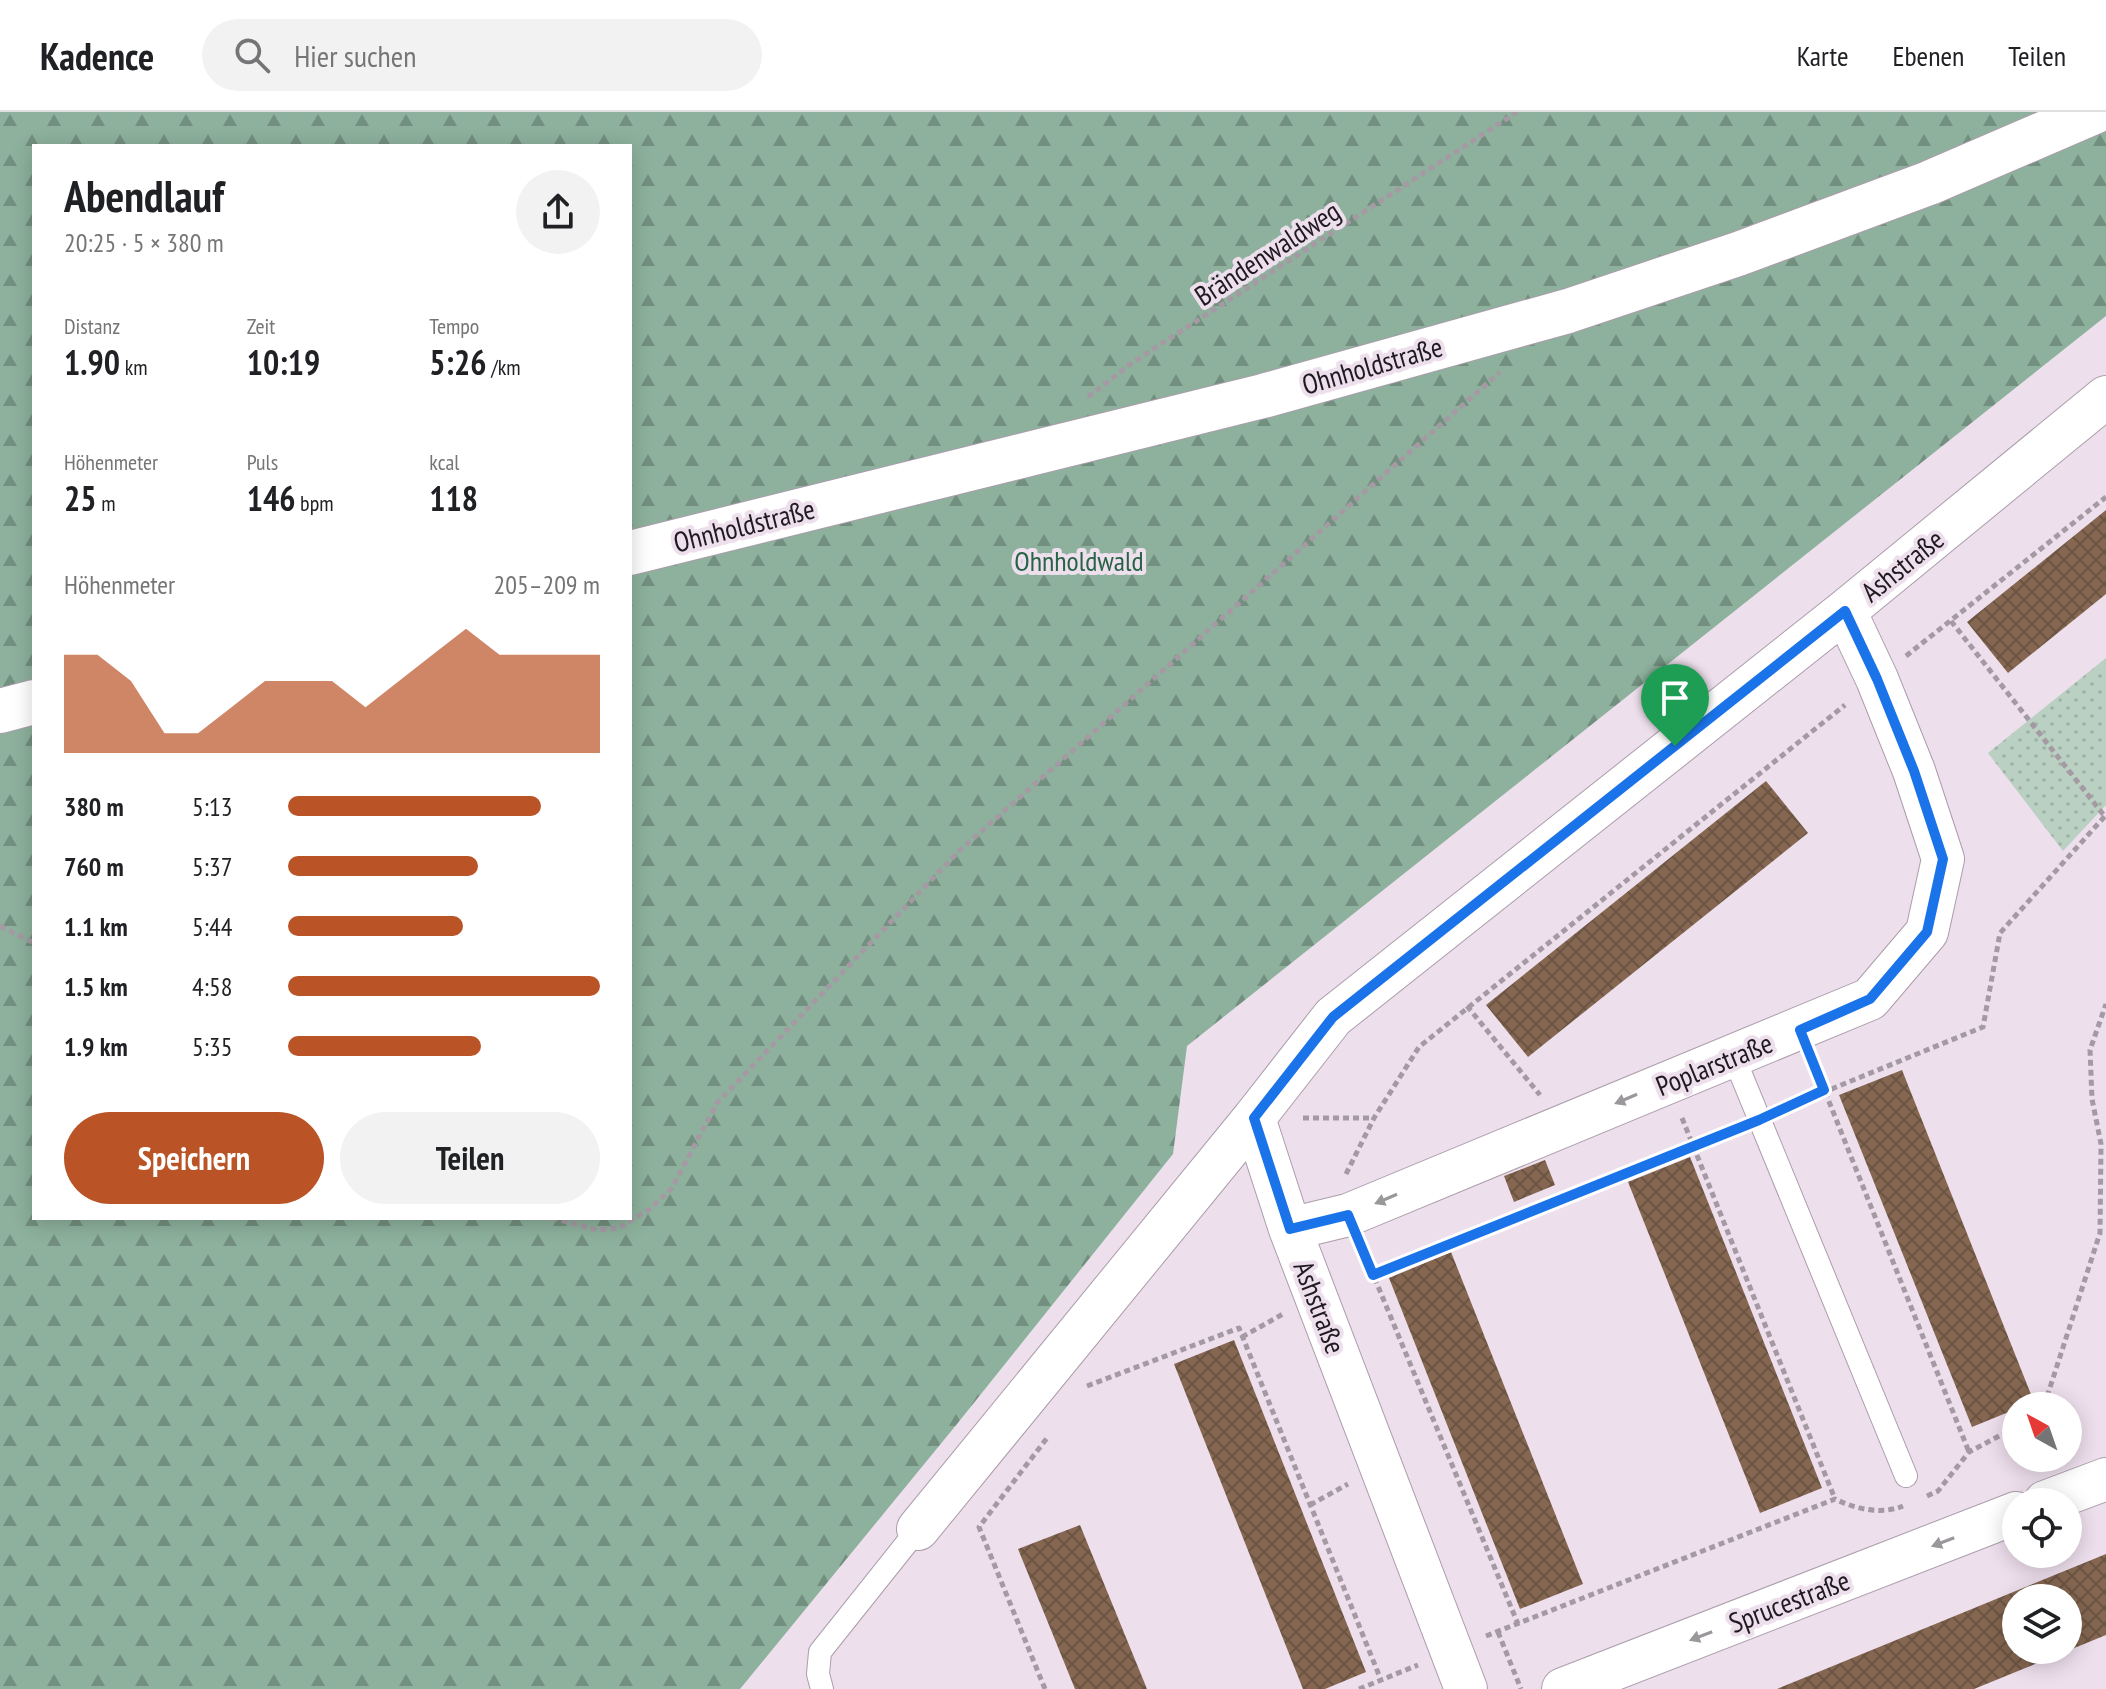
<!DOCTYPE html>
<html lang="de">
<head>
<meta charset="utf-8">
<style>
  body { margin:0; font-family:"PT Sans Narrow",sans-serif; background:#f2f2f2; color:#202124; height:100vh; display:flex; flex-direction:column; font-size:30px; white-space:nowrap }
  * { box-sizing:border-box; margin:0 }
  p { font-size:26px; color:#757577 }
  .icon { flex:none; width:44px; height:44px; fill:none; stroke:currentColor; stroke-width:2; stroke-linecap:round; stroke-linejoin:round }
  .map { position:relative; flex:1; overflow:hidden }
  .drawer { position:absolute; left:32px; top:32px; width:600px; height:1076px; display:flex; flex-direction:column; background:#fff; border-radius:0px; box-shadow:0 4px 20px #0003 }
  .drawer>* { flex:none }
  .needle { width:52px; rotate:320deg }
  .tools { position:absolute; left:2002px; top:1280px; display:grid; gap:16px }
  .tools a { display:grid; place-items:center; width:80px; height:80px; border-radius:50%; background:#fff; box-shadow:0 4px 20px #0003; font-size:40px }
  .pin { position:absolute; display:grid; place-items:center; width:68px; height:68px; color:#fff; margin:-82px -34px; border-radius:50% 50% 50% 0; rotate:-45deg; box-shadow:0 0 8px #0007 }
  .pin .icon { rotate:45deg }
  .round { display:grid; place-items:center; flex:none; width:84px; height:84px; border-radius:42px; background:#f2f2f2 }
  .head { display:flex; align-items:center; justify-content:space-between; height:136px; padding:0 32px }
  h1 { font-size:44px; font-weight:700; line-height:60px }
  .figures { display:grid; grid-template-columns:repeat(3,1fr); gap:12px; height:136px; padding:8px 32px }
  .figures div { display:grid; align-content:center }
  .figures b { font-size:34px; font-weight:700 }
  .figures small { font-size:22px; font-weight:400 }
  .figures p { font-size:22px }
  .chart { height:224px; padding:16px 32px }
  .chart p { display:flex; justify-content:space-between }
  .chart svg { width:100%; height:144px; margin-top:8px; fill:#ba5427; opacity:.7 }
  .primary-button { display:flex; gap:16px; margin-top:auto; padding:16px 32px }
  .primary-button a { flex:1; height:92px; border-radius:48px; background:#ba5427; color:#fff; font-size:32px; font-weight:700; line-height:92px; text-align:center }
  .primary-button a+a { background:#f2f2f2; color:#202124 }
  ul { padding:0 32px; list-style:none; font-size:26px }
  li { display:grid; grid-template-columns:128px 96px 1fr; align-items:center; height:60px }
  li i { height:20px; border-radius:10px; background:#ba5427 }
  header { display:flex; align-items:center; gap:48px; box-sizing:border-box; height:112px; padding:0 40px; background:#fff; border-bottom:2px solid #e0e0e0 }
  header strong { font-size:38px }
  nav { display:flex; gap:44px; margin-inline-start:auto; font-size:28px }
  .search { width:560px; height:72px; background:#f2f2f2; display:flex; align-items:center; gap:20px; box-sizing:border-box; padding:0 28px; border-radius:44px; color:#757577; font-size:30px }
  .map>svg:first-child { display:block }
  .forest { fill:url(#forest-firs); fill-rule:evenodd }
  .park { fill:url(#park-dots) }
  .building { fill:url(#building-cross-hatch); fill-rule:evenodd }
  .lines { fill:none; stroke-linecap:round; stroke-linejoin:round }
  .service-casing { stroke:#ab9dab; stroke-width:24 }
  .minor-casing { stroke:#ab9dab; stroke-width:44 }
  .secondary-casing { stroke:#ab9dab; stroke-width:46 }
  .path { stroke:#a59aa4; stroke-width:5; stroke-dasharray:6 4; stroke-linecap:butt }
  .service { stroke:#fff; stroke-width:22 }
  .minor { stroke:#fff; stroke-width:42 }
  .secondary { stroke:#fff; stroke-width:44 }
  .oneway { fill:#9a989a }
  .route-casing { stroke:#fff; stroke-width:16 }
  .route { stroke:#1a73e8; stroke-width:10 }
  .labels { text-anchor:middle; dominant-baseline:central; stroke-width:8; stroke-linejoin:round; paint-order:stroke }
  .street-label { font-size:28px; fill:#1f1a1f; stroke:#eedfed }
  .park-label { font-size:28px; fill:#276346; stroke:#eedfed }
</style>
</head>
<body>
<header>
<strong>Kadence</strong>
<div class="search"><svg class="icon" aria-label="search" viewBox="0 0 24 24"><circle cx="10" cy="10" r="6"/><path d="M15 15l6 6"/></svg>Hier suchen</div>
<nav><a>Karte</a><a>Ebenen</a><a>Teilen</a></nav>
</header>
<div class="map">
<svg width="2106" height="1577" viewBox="0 0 2106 1577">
  <defs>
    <pattern id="forest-firs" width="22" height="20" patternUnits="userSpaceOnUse" patternTransform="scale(2)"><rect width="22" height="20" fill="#8db19c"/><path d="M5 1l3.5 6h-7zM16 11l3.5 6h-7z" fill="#738f7f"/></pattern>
    <pattern id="park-dots" width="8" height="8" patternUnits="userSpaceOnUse" patternTransform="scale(2)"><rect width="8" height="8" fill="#b9d0c2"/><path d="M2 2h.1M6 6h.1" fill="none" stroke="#9fb2a6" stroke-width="1.8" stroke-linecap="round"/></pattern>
    <pattern id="building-cross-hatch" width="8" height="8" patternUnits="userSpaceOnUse" patternTransform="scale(2)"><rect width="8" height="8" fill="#856751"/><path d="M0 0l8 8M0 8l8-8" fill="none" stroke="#6c5443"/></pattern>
  </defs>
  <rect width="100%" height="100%" fill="#eedfed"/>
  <path class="forest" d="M0,0H2106V204L1187,934L1173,1042L957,1312L740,1577H0ZM34,34H630V1106H34Z"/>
  <path class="park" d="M2106,546V693L2063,739L1988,641Z"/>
  <path class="building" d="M2106,398V482L2008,561L1967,510Z
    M1766,669L1808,721L1528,945L1486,893Z
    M1902,958L2034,1290L2016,1294V1297L1972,1315L1839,983Z
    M1690,1045L1822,1376L1760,1401L1628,1070Z
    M1545,1048L1555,1073L1514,1090L1504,1064Z
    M1451,1140L1583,1472L1520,1497L1389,1166Z
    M1234,1228L1366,1560L1325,1577H1303L1174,1252Z
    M1080,1413L1147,1577H1075L1018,1437Z
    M2106,1442V1523L1974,1577H1777ZM2016,1486H2068V1538H2016Z"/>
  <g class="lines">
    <defs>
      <path id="service" d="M1733,943L1906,1364
        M822,1577L818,1562L820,1540L918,1417"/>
      <path id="minor" d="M1290,1117L1348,1103L1870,887L1927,820L1943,747L1914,659L1877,567L1845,499
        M2045,1390L2106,1367
        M918,1417L1254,1006
        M1466,1577L1290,1117L1254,1006L1333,905L1845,499L2106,285
        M1563,1577L2016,1401"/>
      <path id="secondary" d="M630,441L1263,284L1568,199L1738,142L1929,71L2094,0
        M0,599L34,590"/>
    </defs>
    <use href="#service" class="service-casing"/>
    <use href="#minor" class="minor-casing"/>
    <use href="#secondary" class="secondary-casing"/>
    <path class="path" d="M1088,285L1129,253L1517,0
      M1951,509L2106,706
      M1906,544L2106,385
      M0,814L34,831
      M1467,894L1540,983
      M1814,952L1969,1340
      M1785,996L1983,915L2000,821L2106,703
      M1303,1006H1374
      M1682,1006L1835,1387
      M1346,1062L1374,1006L1419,935L1845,593
      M552,1106L597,1118L619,1116L650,1097L672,1076L717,991L958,740L1500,260
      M1363,1138L1518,1512
      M1373,1163L1732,1019
      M1242,1225L1283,1202
      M1087,1274L1239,1216L1381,1568
      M2044,1294L2100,1121L2101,1032L2092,987L2090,938L2106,892
      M1927,1384L1938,1379L1969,1340L2016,1315
      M1310,1393L1348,1372
      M1498,1520L1521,1577
      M1486,1524L1835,1387C1856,1397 1881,1403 1903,1394
      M1045,1577L979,1415L1047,1326
      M1359,1577L1418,1553"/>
    <use href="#service" class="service"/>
    <use href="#minor" class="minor"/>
    <use href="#secondary" class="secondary"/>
  </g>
  <defs><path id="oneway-solid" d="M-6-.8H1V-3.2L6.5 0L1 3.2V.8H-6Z" transform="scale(2)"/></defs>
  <g class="oneway">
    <use href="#oneway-solid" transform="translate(1626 987) rotate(157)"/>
    <use href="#oneway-solid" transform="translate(1386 1087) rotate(157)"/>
    <use href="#oneway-solid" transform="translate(1943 1430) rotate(159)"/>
    <use href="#oneway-solid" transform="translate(1701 1524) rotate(159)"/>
  </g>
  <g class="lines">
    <defs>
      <path id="route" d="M1845,499L1877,567L1914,659L1943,747L1927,820L1870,887L1800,918L1824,978L1759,1008L1373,1163L1348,1103L1290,1117L1254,1006L1333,905Z"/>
    </defs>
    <use href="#route" class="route-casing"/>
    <use href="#route" class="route"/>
  </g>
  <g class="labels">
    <g class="street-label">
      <text transform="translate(1267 141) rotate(-33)">Brändenwaldweg</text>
      <text transform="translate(1372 253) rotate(-16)">Ohnholdstraße</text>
      <text transform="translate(744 413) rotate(-14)">Ohnholdstraße</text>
      <text transform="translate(1902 453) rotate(-39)">Ashstraße</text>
      <text transform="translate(1714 952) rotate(-22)">Poplarstraße</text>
      <text transform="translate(1320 1195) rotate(69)">Ashstraße</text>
      <text transform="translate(1789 1489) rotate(-21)">Sprucestraße</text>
    </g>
    <g class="park-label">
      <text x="1079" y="448">Ohnholdwald</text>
    </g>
  </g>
</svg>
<div class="tools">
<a><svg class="needle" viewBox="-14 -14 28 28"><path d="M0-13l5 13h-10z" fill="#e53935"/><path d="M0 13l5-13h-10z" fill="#757577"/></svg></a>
<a><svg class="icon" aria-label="locate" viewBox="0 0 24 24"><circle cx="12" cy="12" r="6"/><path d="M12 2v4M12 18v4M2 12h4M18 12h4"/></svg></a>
<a><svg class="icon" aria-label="layers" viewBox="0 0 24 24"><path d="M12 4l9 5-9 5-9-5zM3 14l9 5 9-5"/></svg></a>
</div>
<div class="pin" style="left:1675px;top:634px;background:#1e9e55"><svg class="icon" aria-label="arrive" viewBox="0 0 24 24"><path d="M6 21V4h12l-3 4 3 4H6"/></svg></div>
<section class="drawer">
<div class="head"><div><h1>Abendlauf</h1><p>20:25 · 5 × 380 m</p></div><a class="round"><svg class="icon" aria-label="share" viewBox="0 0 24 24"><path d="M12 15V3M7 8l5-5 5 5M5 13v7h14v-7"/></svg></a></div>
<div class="figures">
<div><p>Distanz</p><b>1.90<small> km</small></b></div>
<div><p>Zeit</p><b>10:19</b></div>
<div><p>Tempo</p><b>5:26<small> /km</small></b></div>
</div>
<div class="figures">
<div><p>Höhenmeter</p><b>25<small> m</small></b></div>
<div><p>Puls</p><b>146<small> bpm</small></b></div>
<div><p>kcal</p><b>118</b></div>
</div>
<div class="chart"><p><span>Höhenmeter</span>205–209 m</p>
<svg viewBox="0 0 160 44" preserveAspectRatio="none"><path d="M0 44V14L10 14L20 22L30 38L40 38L50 30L60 22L70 22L80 22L90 30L100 22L110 14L120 6L130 14L140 14L150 14L160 14V44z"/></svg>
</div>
<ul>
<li><b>380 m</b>5:13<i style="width:81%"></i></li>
<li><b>760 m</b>5:37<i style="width:61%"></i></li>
<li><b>1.1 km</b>5:44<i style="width:56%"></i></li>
<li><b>1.5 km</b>4:58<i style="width:100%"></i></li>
<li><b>1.9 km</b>5:35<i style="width:62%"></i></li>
</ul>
<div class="primary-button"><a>Speichern</a><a>Teilen</a></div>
</section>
</div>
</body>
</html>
